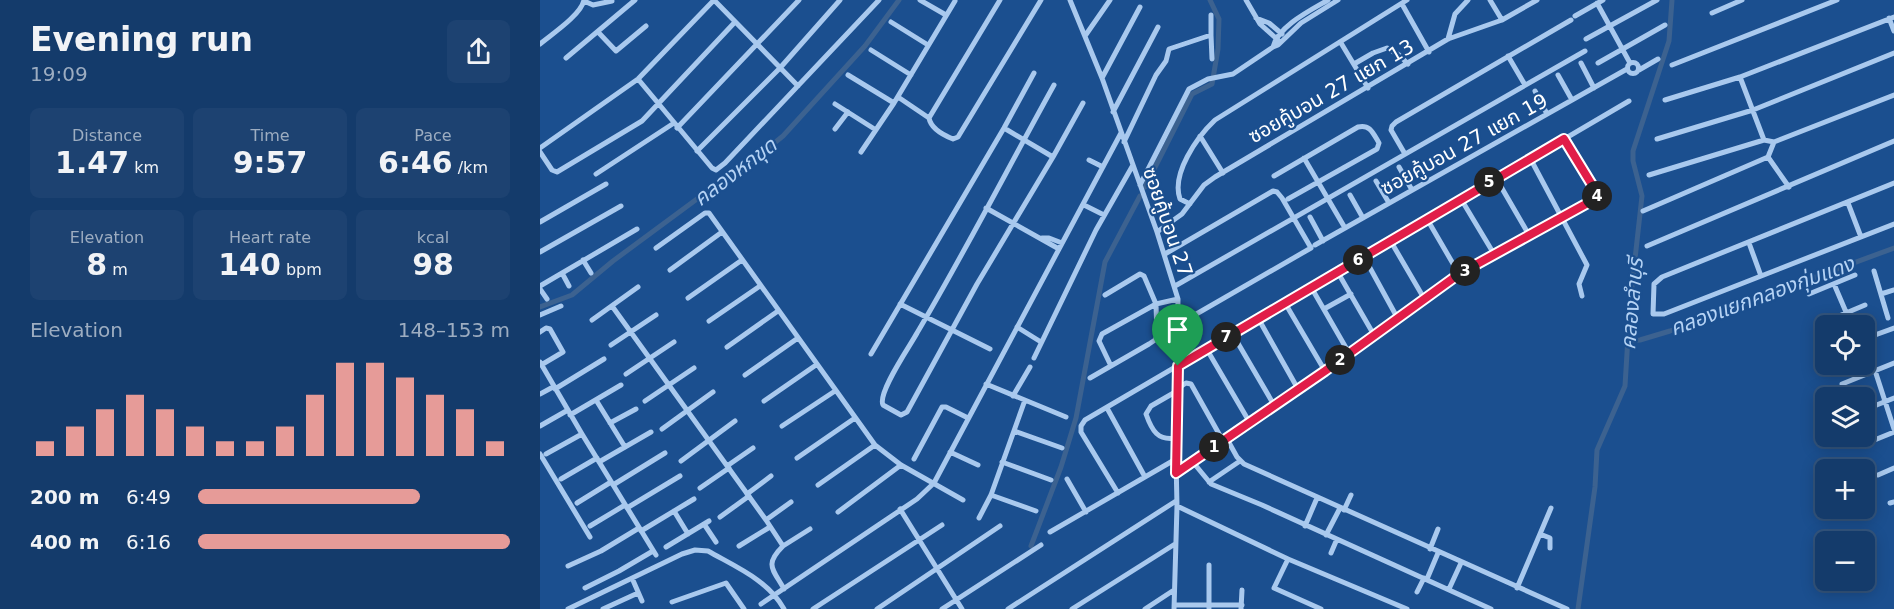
<!DOCTYPE html>
<html lang="en">
<head>
<meta charset="utf-8">
<style>
  body { margin:0; font-family:"DejaVu Sans","Noto Sans Thai",sans-serif; background:#1d4271; color:#f1f3f6; height:100vh; display:flex; flex-direction:column; font-size:22px; white-space:nowrap }
  * { box-sizing:border-box; margin:0 }
  p { font-size:20px; color:#9dadc1 }
  .icon { flex:none; width:33px; height:33px; fill:none; stroke:currentColor; stroke-width:2; stroke-linecap:round; stroke-linejoin:round }
  .map { position:relative; flex:1; overflow:hidden }
  .drawer { display:flex; flex-direction:column; background:#143b6b; width:540px }
  .drawer>* { flex:none }
  .buttons { position:absolute; left:1275px; top:315px; display:grid; gap:12px }
  .buttons a { display:grid; place-items:center; width:60px; height:60px; border-radius:9px; background:#143b6b; box-shadow:0 3px 15px #0003,0 0 0 2px #33557e; font-size:30px }
  .pin { position:absolute; display:grid; place-items:center; width:51px; height:51px; color:#fff; margin:-62px -26px; border-radius:50% 50% 50% 0; rotate:-45deg; box-shadow:0 0 6px #0007 }
  .pin .icon { rotate:45deg }
  .km { position:absolute; width:30px; height:30px; margin:-15px; border-radius:50%; background:#222; color:#fff; font-size:16px; line-height:30px; text-align:center }
  .round { display:grid; place-items:center; flex:none; width:63px; height:63px; border-radius:9px; background:#1d4271 }
  .summary { display:flex; align-items:center; justify-content:space-between; height:102px; padding:0 30px }
  h1 { font-size:33px; font-weight:600; line-height:45px }
  .stats { display:grid; grid-template-columns:repeat(3,1fr); gap:9px; height:102px; padding:6px 30px }
  .stats div { display:grid; align-content:center; border-radius:9px; background:#1d4271; text-align:center }
  .stats b { font-size:30px; font-weight:600 }
  .stats small { font-size:16px; font-weight:400 }
  .stats p { font-size:16px }
  .chart { height:168px; padding:12px 30px }
  .chart p { display:flex; justify-content:space-between }
  .chart svg { width:100%; height:108px; margin-top:6px; stroke:#e69b98; stroke-width:6 }
  ul { padding:0 30px; list-style:none; font-size:20px }
  li { display:grid; grid-template-columns:96px 72px 1fr; align-items:center; height:45px }
  li i { height:15px; border-radius:8px; background:#e69b98 }
  main { display:flex; flex:1; min-height:0 }
  .map>svg:first-child { display:block }
  .lines { fill:none; stroke-linecap:round; stroke-linejoin:round }
  .canal { stroke:#3c6290; stroke-width:5 }
  .minor { stroke:#a9c9ee; stroke-width:5 }
  .route-casing { stroke:#fff; stroke-width:12 }
  .route { stroke:#e11d48; stroke-width:8 }
  .labels { text-anchor:middle; dominant-baseline:central; stroke-width:4.5; stroke-linejoin:round; paint-order:stroke }
  .street-label { font-size:20px; fill:#fff; stroke:#1b4f8f }
  .water-label { font-size:21px; font-style:italic; fill:#b5d3f5; stroke:#1b4f8f }
</style>
</head>
<body>
<main>
<section class="drawer">
<div class="summary"><div><h1>Evening run</h1><p>19:09</p></div><a class="round"><svg class="icon" aria-label="share" viewBox="0 0 24 24"><path d="M12 15V3M7 8l5-5 5 5M5 13v7h14v-7"/></svg></a></div>
<div class="stats">
<div><p>Distance</p><b>1.47<small> km</small></b></div>
<div><p>Time</p><b>9:57</b></div>
<div><p>Pace</p><b>6:46<small> /km</small></b></div>
</div>
<div class="stats">
<div><p>Elevation</p><b>8<small> m</small></b></div>
<div><p>Heart rate</p><b>140<small> bpm</small></b></div>
<div><p>kcal</p><b>98</b></div>
</div>
<div class="chart"><p><span>Elevation</span>148–153 m</p>
<svg viewBox="0 0 160 44" preserveAspectRatio="none"><path d="M5 44V38M15 44V32M25 44V25M35 44V19M45 44V25M55 44V32M65 44V38M75 44V38M85 44V32M95 44V19M105 44V6M115 44V6M125 44V12M135 44V19M145 44V25M155 44V38"/></svg>
</div>
<ul>
<li><b>200 m</b>6:49<i style="width:71%"></i></li>
<li><b>400 m</b>6:16<i style="width:100%"></i></li>
</ul>
</section>
<div class="map">
<svg width="1354" height="609" viewBox="0 0 1354 609">
  <rect width="100%" height="100%" fill="#1b4f8f"/>
  <g class="lines">
    <path class="canal" d="M605,187L652,94L672,84L678,49L679,19L670,0
      M0,307L32,295L73,261L161,196L196,174L243,136L325,46L359,0
      M1088,341L1100,340L1130,331L1354,248
      M491,546L521,467L536,418L565,262L600,196
      M1038,609L1055,487L1057,450L1085,386L1090,304L1102,196L1093,161V151L1129,41L1132,0"/>
    <path class="minor" d="M174,0L258,86
      M380,0L406,15
      M530,0L562,78L617,232L638,299L636,459L637,506L634,609
      M706,0L720,24L738,40
      M950,0L962,20
      M44,1L53,5L72,1
      M1057,3L1090,63
      M862,4L889,52
      M1172,13L1202,0
      M671,15V35
      M1035,16L1063,0
      M716,18L729,23L742,34
      M1349,18L1354,31
      M351,22L388,45
      M58,32L76,51L106,26
      M545,36L570,0
      M908,39L915,14L928,0
      M1046,39L1117,0
      M801,43L828,88
      M0,44C12,34 41,15 44,0
      M733,47C738,26 771,10 788,0
      M331,50L371,75
      M968,56L985,85
      M26,58L95,0
      M1087.5 68a5.5 5.5 0 1 1 11 0a5.5 5.5 0 1 1-11 0Z
      M1041,63L1054,88
      M1058,63L1125,25
      M814,64L833,53L847,48L859,55L868,64
      M1132,65L1297,0
      M1099,70L1118,59
      M308,75L354,103
      M1018,75L1032,100
      M1200,77L1224,140
      M562,78L600,7
      M98,79L172,168L176,170L185,163L339,0
      M514,85C468,168 425,252 377,333C370,346 337,393 343,405L361,415L367,412L437,284L513,157L543,103
      M995,91L1007,114
      M358,97L389,118C391,129 403,135 413,139L418,137L501,0
      M1125,100L1200,77L1354,17
      M295,104L336,130
      M573,112L618,27
      M389,118L460,0
      M137,128L259,0
      M464,128L513,157
      M295,129L308,112
      M660,136L683,173
      M1117,139L1213,110L1354,53
      M584,142L616,75L626,61L629,49L671,35L672,59
      M0,148L98,79L174,0
      M157,151L240,68L300,0
      M0,152L12,170L17,172L102,121L195,22
      M321,152L354,103L415,1
      M865,154L851,130L852,126L856,122L1031,20
      M1228,157L1249,187
      M764,158L805,228
      M990,158L1047,265L1039,284L1042,296
      M549,160L563,167
      M859,167L872,190
      M56,174L134,123
      M1109,175L1224,140L1234,142
      M734,176L818,127C830,124 833,133 839,143L837,149L748,199
      M956,178L989,235
      M836,181L849,203
      M1354,183L1122,277L1114,284L1113,314H1124L1354,224
      M600,185L649,89L668,79L693,74L733,47L738,45L761,23L798,0
      M810,195L823,218
      M921,199L954,254
      M1308,203L1321,237
      M650,204L640,199C631,174 657,137 675,120L867,0
      M544,205L564,215
      M446,208L519,249
      M1103,211L1228,157L1234,142L1354,95
      M770,217L783,241
      M887,219L919,274
      M0,222L66,184
      M617,232L642,214L664,185L675,177L908,39L962,20L997,0
      M502,238H509L522,243
      M850,240L885,300
      M1209,243L1221,276
      M775,245L1087,69
      M1107,246L1354,141
      M116,248L165,213H169L335,445L361,465L423,500
      M0,252L81,206
      M625,254L733,191L737,192L742,198L771,248L639,324
      M824,257L858,319
      M43,260L51,273
      M130,270L182,232
      M797,271L834,335
      M1334,271L1348,318
      M22,273L29,286
      M1294,284L1312,326
      M0,286L97,229
      M635,286L1045,51
      M771,287L809,353
      M0,289L7,299
      M1269,294L1315,275
      M1341,294L1354,290
      M148,298L202,260
      M745,303L785,371
      M360,304L450,349
      M72,306L226,520L243,546C224,565 233,569 244,589
      M784,309L811,294
      M0,315L21,306
      M718,318L758,389
      M52,320L98,287
      M169,321L220,286
      M1280,324L1325,305
      M477,327L501,342
      M0,332L6,328L10,329L23,352L1,365
      M692,333L734,405
      M1324,339L1354,328
      M71,345L116,315
      M1324,346L1328,349L1354,429
      M187,347L238,311
      M666,348L710,423
      M331,354L464,128L494,73
      M494,358L556,230L593,165
      M0,362L42,434L116,555
      M571,366L559,341L562,334L616,304L638,299
      M86,374L134,342
      M205,375L258,338
      M550,378L609,344L615,340L617,336L616,304L604,276L600,274L565,295
      M446,384L526,417
      M1302,384L1354,363
      M15,389L64,359
      M637,389L646,383L651,384L683,441
      M0,394L13,387
      M473,396L490,367
      M56,400L85,447
      M105,401L154,368
      M224,401L276,365
      M567,408L605,477
      M1324,410L1354,398
      M30,415L81,385
      M70,423L96,409
      M0,426L28,410
      M242,426L295,391
      M122,429L173,392
      M474,431L522,448
      M636,438C618,441 612,431 606,414L611,406L637,391
      M687,439L697,457L704,464L1027,609
      M1327,443L1354,432
      M410,452L438,465
      M0,454L50,537
      M6,454L42,434
      M257,458L315,418
      M374,459L402,407H406L428,418
      M141,461L195,421
      M652,461L671,484L722,505L951,609
      M59,462L111,432
      M462,462L511,480
      M187,466L213,448
      M636,473L785,371L919,274L1055,199L1057,196V193L1024,139
      M1338,475L1354,468
      M21,479L57,458
      M527,479L546,512
      M669,482L700,461
      M73,485L125,453
      M278,485L335,445
      M160,488L189,468
      M578,493L541,432V426L545,420L1089,101
      M207,494L231,476
      M451,495L496,511
      M37,503L71,482
      M1350,503L1354,502
      M637,506L748,559L867,609
      M87,508L140,476
      M360,509L422,609
      M804,510L811,495
      M134,511L148,534
      M298,512L361,465
      M180,517L209,496
      M439,518L451,495L485,400
      M226,520L251,502
      M164,524L176,542
      M50,526L85,505
      M765,526L777,498
      M101,531L154,499
      M510,532L636,459
      M1000,534L1010,538V548
      M786,535L800,508
      M199,546L230,527
      M243,546L270,529
      M126,547L169,521
      M890,549L898,529
      M791,553L797,539
      M748,559L734,588L781,609
      M28,566L61,551L99,528
      M92,578L102,601
      M887,579L898,553
      M45,588L79,571L113,551
      M977,588L1011,508
      M909,589L921,563
      M877,592L884,578
      M132,602L186,583L204,609
      M221,604L377,499L394,483L581,133
      M634,605H702
      M669,608V565
      M28,609L142,554L155,550L168,551C196,567 228,580 244,609
      M63,609L98,593
      M273,609L402,525
      M337,609L460,526
      M402,609L501,545
      M468,609L636,501
      M532,609L635,544
      M605,609L634,590
      M701,609L702,590"/>
  </g>
  <g class="lines">
    <defs>
      <path id="route" d="M1024,139L1057,193V196L1055,199L919,274L785,371L636,473L638,366Z"/>
    </defs>
    <use href="#route" class="route-casing"/>
    <use href="#route" class="route"/>
  </g>
  <g class="labels">
    <g class="street-label">
      <text transform="translate(791 91) rotate(-30)">ซอยคู้บอน 27 แยก 13</text>
      <text transform="translate(924 144) rotate(-29)">ซอยคู้บอน 27 แยก 19</text>
      <text transform="translate(628 222) rotate(71)">ซอยคู้บอน 27</text>
    </g>
    <g class="water-label">
      <text transform="translate(195 172) rotate(-37)">คลองหกขุด</text>
      <text transform="translate(1222 296) rotate(-20)">คลองแยกคลองกุ่มแดง</text>
      <text transform="translate(1092 304) rotate(-85)">คลองลำบุรี</text>
    </g>
  </g>
</svg>
<div class="buttons">
<a><svg class="icon" aria-label="locate" viewBox="0 0 24 24"><circle cx="12" cy="12" r="6"/><path d="M12 2v4M12 18v4M2 12h4M18 12h4"/></svg></a>
<a><svg class="icon" aria-label="layers" viewBox="0 0 24 24"><path d="M12 4l9 5-9 5-9-5zM3 14l9 5 9-5"/></svg></a>
<a>+</a>
<a>−</a>
</div>
<div class="pin" style="left:638px;top:366px;background:#1e9e55"><svg class="icon" aria-label="arrive" viewBox="0 0 24 24"><path d="M6 21V4h12l-3 4 3 4H6"/></svg></div>
<b class="km" style="left:674px;top:447px">1</b>
<b class="km" style="left:800px;top:360px">2</b>
<b class="km" style="left:925px;top:271px">3</b>
<b class="km" style="left:1057px;top:196px">4</b>
<b class="km" style="left:949px;top:182px">5</b>
<b class="km" style="left:818px;top:260px">6</b>
<b class="km" style="left:686px;top:337px">7</b>
</div>
</main>
</body>
</html>
